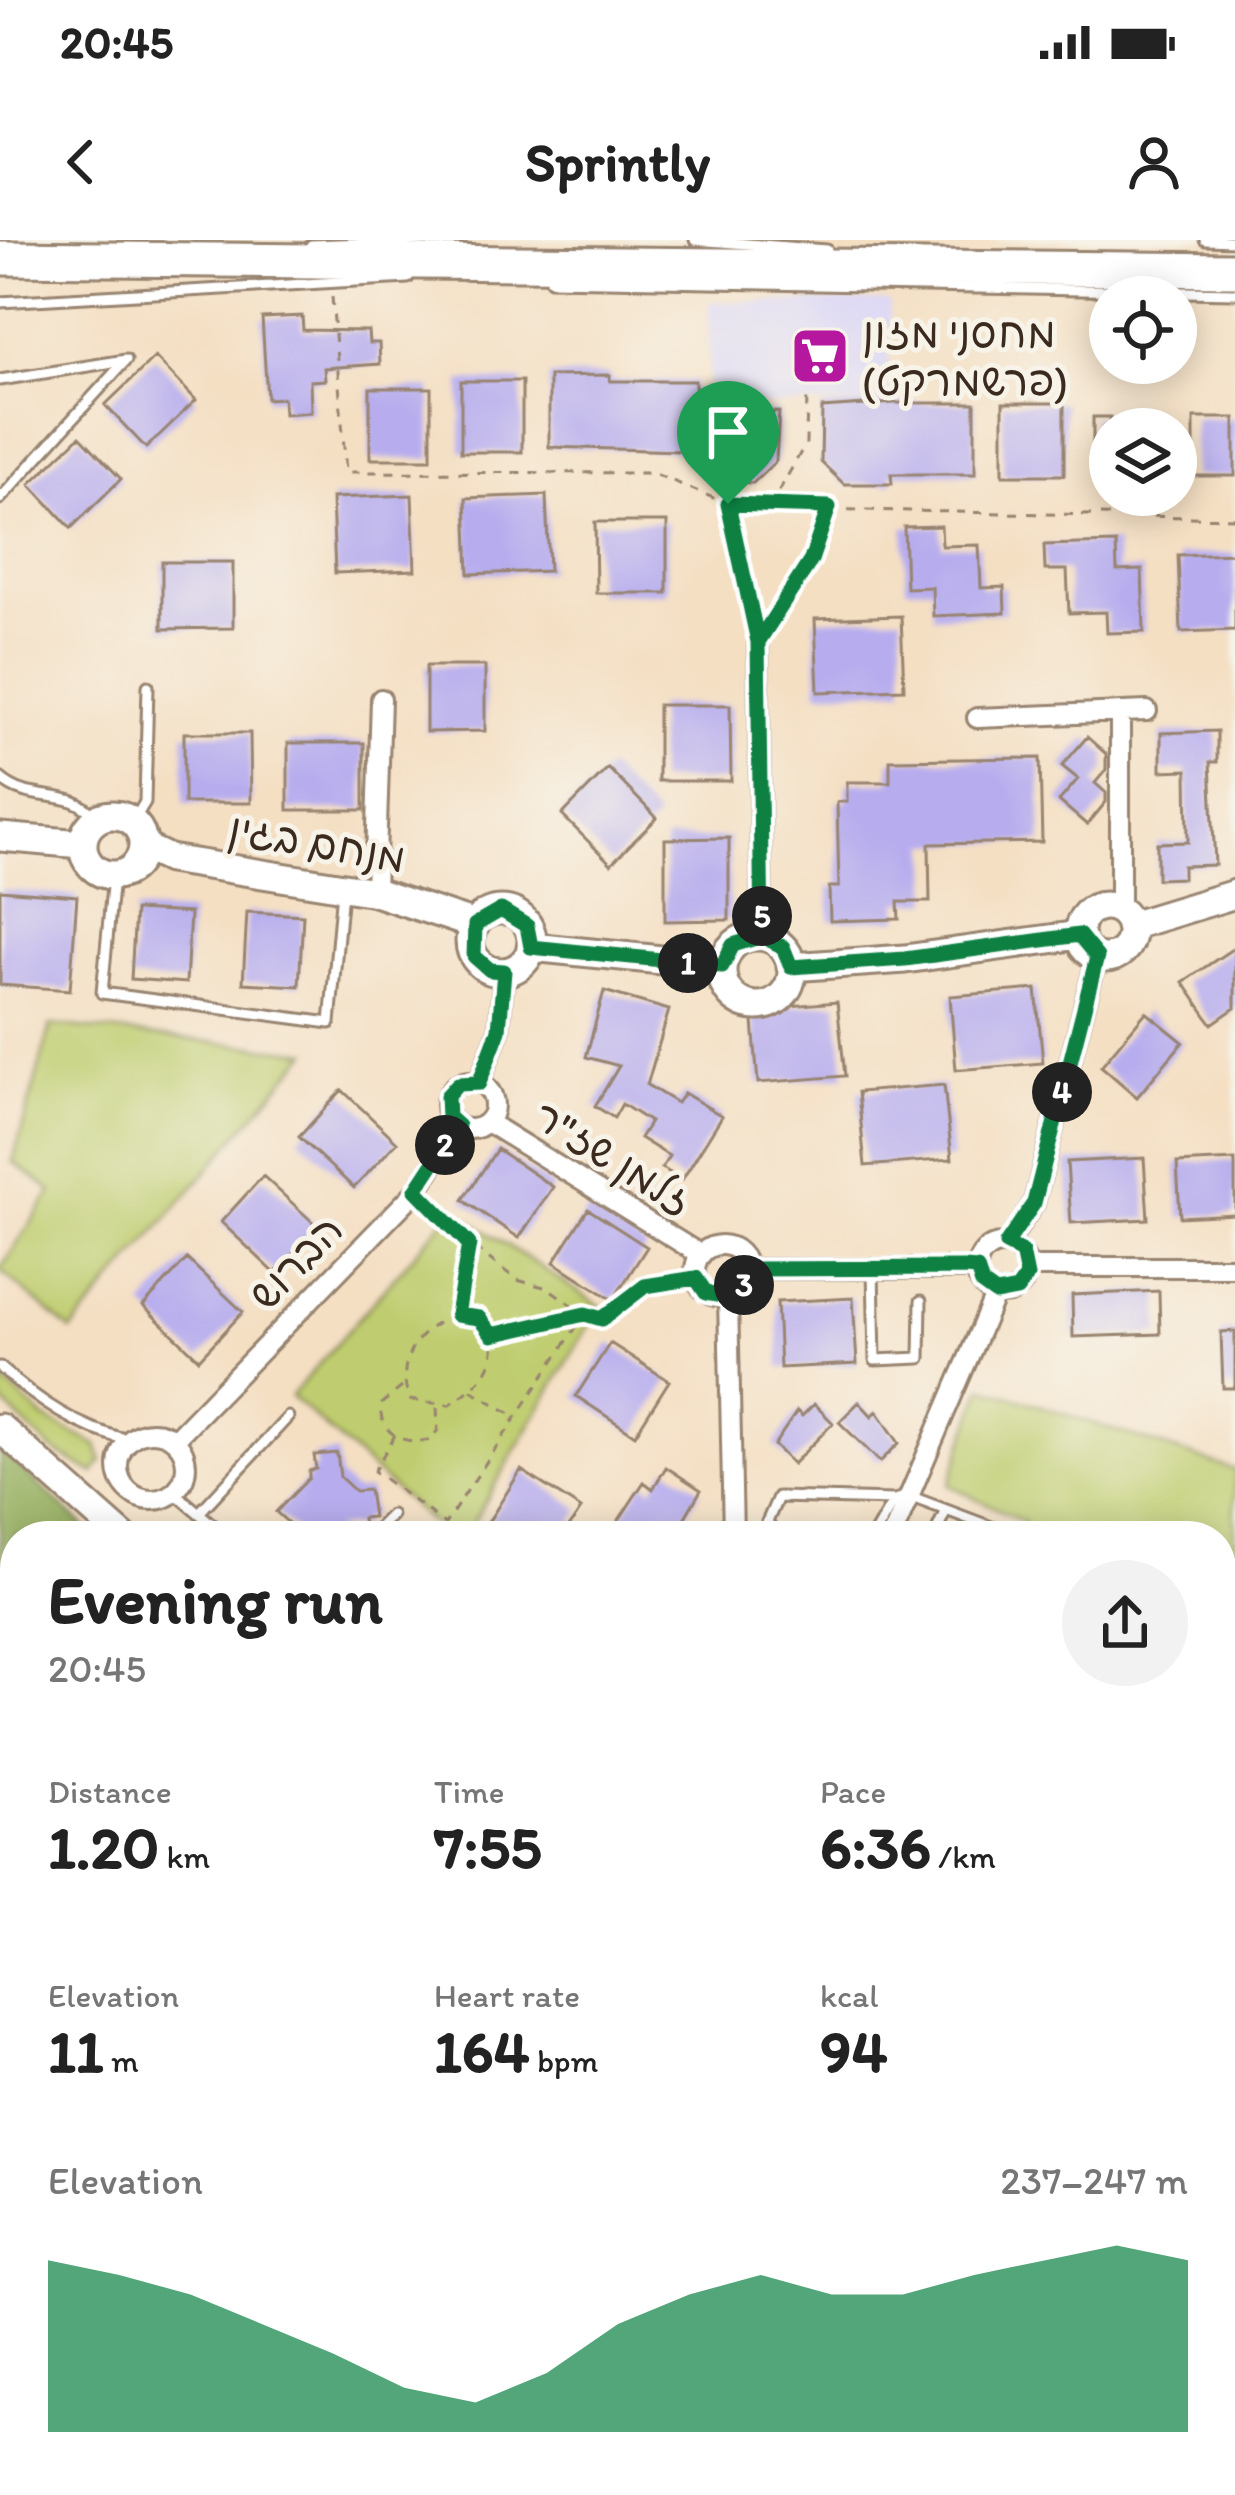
<!DOCTYPE html>
<html lang="en">
<head>
<meta charset="utf-8">
<style>
  body { margin:0; font-family:Itim,"Playpen Sans Hebrew",sans-serif; background:#f2f2f2; color:#222; height:100vh; display:flex; flex-direction:column; font-size:45px; white-space:nowrap }
  * { box-sizing:border-box; margin:0 }
  p { font-size:39px; color:#767676 }
  .icon { flex:none; width:66px; height:66px; fill:none; stroke:currentColor; stroke-width:2; stroke-linecap:round; stroke-linejoin:round }
  .map { position:relative; flex:1; overflow:hidden }
  .drawer { position:absolute; left:0px; top:1281px; width:1236px; height:975px; display:flex; flex-direction:column; background:#fff; border-radius:48px 48px 0 0; box-shadow:0 6px 30px #0003 }
  .drawer>* { flex:none }
  .controls { position:absolute; left:1089px; top:36px; display:grid; gap:24px }
  .controls a { display:grid; place-items:center; width:108px; height:108px; border-radius:50%; background:#fff; box-shadow:0 6px 30px #0003; font-size:60px }
  .pin { position:absolute; display:grid; place-items:center; width:102px; height:102px; color:#fff; margin:-123px -51px; border-radius:50% 50% 50% 0; rotate:-45deg; box-shadow:0 0 12px #0007 }
  .pin .icon { rotate:45deg }
  .km { position:absolute; width:60px; height:60px; margin:-30px; border-radius:50%; background:#222; color:#fff; font-size:33px; line-height:60px; text-align:center }
  .round { display:grid; place-items:center; flex:none; width:126px; height:126px; border-radius:63px; background:#f2f2f2 }
  .summary { display:flex; align-items:center; justify-content:space-between; height:204px; padding:0 48px }
  h1 { font-size:66px; font-weight:800; line-height:90px }
  .figures { display:grid; grid-template-columns:repeat(3,1fr); gap:18px; height:204px; padding:12px 48px }
  .figures div { display:grid; align-content:center }
  .figures b { font-size:60px; font-weight:800 }
  .figures small { font-size:33px; font-weight:400 }
  .figures p { font-size:33px }
  .chart { height:336px; padding:24px 48px }
  .chart p { display:flex; justify-content:space-between }
  .chart svg { width:100%; height:216px; margin-top:12px; fill:#0b8043; opacity:.7 }
  .status { display:flex; justify-content:space-between; align-items:center; height:84px; padding:0 60px; background:#fff; direction:ltr }
  .status svg { height:33px; fill:currentColor }
  header { display:flex; justify-content:space-between; align-items:center; height:156px; padding:0 48px; background:#fff; font-size:54px; font-weight:800 }
  .map>svg:first-child { display:block }
  .built { fill:#dad6f7 }
  .green { fill:#bfcd6f; stroke:#7d7c46; stroke-width:3 }
  .forest { fill:#97b062; stroke:#696d40; stroke-width:3 }
  .building { fill:#b7adee }
  .lines { fill:none; stroke-linecap:round; stroke-linejoin:round }
  .lane-casing { stroke:#988470; stroke-width:15 }
  .street-casing { stroke:#988470; stroke-width:24 }
  .secondary-casing { stroke:#988470; stroke-width:33 }
  .highway-casing { stroke:#988470; stroke-width:39 }
  .path { stroke:#988470; stroke-width:3; stroke-dasharray:9 9; stroke-linecap:butt }
  .lane { stroke:#fff; stroke-width:9 }
  .street { stroke:#fff; stroke-width:18 }
  .secondary { stroke:#fff; stroke-width:27 }
  .highway { stroke:#fff; stroke-width:33 }
  .rail { stroke:#3b2a1e; stroke-width:4.5 }
  .route-casing { stroke:#fff; stroke-width:24 }
  .route { stroke:#0b8043; stroke-width:15 }
  .labels { text-anchor:middle; dominant-baseline:central; stroke-width:10; stroke-linejoin:round; paint-order:stroke }
  .poi-label { font-size:42px; fill:#3b2a1e; stroke:#f7f3e8; text-anchor:start }
  .street-label { font-size:42px; fill:#3b2a1e; stroke:#f7f3e8 }
</style>
</head>
<body>
<div class="status"><b>20:45</b><svg viewBox="0 0 49 12"><path d="M0 12V9h3v3zM5 12V6h3v6zM10 12V3h3v9zM15 12V0h3v12zM26 1h20v11H26zM47 4h2v5h-2z"/></svg></div>
<header><svg class="icon" aria-label="back" viewBox="0 0 24 24"><path d="M15 5l-7 7 7 7"/></svg>Sprintly<svg class="icon" aria-label="person" viewBox="0 0 24 24"><circle cx="12" cy="8" r="4"/><path d="M4 21q1-7 8-7t8 7"/></svg></header>
<div class="map">
<svg width="1235" height="2255" viewBox="0 0 1235 2255">
  <rect width="100%" height="100%" fill="#f7f3e8"/>
  <filter id="ink" filterUnits="userSpaceOnUse"><feTurbulence type="fractalNoise" baseFrequency=".00833" numOctaves="2"/><feDisplacementMap in="SourceGraphic" scale="24" xChannelSelector="R" yChannelSelector="G"/><feConvolveMatrix kernelMatrix="1 2 1 2 8 2 1 2 1" color-interpolation-filters="sRGB"/></filter>
  <filter id="wash" filterUnits="userSpaceOnUse"><feTurbulence type="fractalNoise" baseFrequency=".004" numOctaves="4" result="noise"/><feDisplacementMap in="SourceGraphic" scale="48" xChannelSelector="R" yChannelSelector="G"/><feGaussianBlur stdDeviation="2.7" result="paint"/><feColorMatrix in="noise" values="0 0 0 0 0 0 0 0 0 0 0 0 0 0 0 0 0 1.4 0 .05"/><feComposite in="paint" operator="in"/></filter>
  <g filter="url(#wash)">
    <rect width="100%" height="100%" fill="#f4dfc3"/>
    <path class="built" d="M890,61L888,164L709,166V62Z"/>
    <path class="green" d="M51,785L308,812L71,1091L0,1030L52,951L13,922Z
      M453,970L600,1066L465,1296H446L291,1156Z
      M0,1138L45,1179L97,1205L102,1221L94,1233L52,1210L0,1160Z
      M983,1147L1235,1230V1369L1221,1366V1296H1019L1024,1282L949,1245Z"/>
    <path class="forest" d="M0,1209L95,1296H15V1547L0,1540Z"/>
    <g id="blocks">
      <path class="building" d="M302,76L303,90L368,91L369,103H379L380,124L324,128L325,140L310,141L311,172L284,174L283,158L267,159L262,78Z
        M155,117L196,160L146,208L105,165Z
        M610,135V141H695L696,174L779,172L776,221L753,243L712,241L713,212L549,207V136Z
        M461,141H522V212H461Z
        M370,148H431V219H370Z
        M895,163H975V234H891L892,244H844L821,222L822,168Z
        M1003,163H1064V235H1003Z
        M1093,177H1110V234H1093Z
        M1194,178H1235V236H1194Z
        M80,196L121,239L71,288L30,244Z
        M412,255L415,330L335,333L332,258Z
        M546,255L549,331L469,334L466,258Z
        M595,282H667V353H596Z
        M941,286L942,306L979,305L981,348L1004,347L1005,373L933,376L932,347L906,348L904,287Z
        M1116,303L1117,331L1142,330L1144,392L1107,393L1106,372L1069,373L1067,330H1045L1044,305Z
        M1235,313V390L1181,392L1178,315Z
        M162,322H233V388L162,389Z
        M901,376L904,449L818,452L815,379Z
        M426,426H485V491L426,492Z
        M658,465H730L731,541H658Z
        M1217,491V522H1210L1215,625L1183,626V638L1157,639V603L1188,602L1187,530L1161,531V493Z
        M184,493H250L251,563H184Z
        M1087,497L1106,514V530L1095,543L1106,553V562L1087,585L1059,561L1078,539L1062,526Z
        M288,503H364V570H288Z
        M1040,518L1042,602L929,604L930,662H898L899,679L830,681L829,647H839L837,562H847V542H890V520Z
        M608,528L657,578L611,624L562,575Z
        M729,598V680L665,681V599Z
        M0,650L77,656L70,750L0,745Z
        M135,670L190,673L186,743L131,739Z
        M247,672L303,675L299,746L243,743Z
        M1235,707V768L1212,784L1183,742Z
        M1036,749L1043,823L956,830L950,756Z
        M604,751L669,770L647,845L677,863L684,853L722,876L682,940L662,928L669,916L640,898L650,882L622,864L614,878L595,866L619,826L586,817Z
        M837,762L845,836L758,843L752,769Z
        M1146,772L1183,802L1137,857L1101,826Z
        M944,845L952,919L865,926L858,852Z
        M342,850L397,902L354,948L299,897Z
        M497,909L553,947L519,998L463,960Z
        M1144,918L1148,979L1071,983L1067,922Z
        M1235,920V974L1180,977L1177,923Z
        M263,936L318,987L275,1033L221,982Z
        M588,969L647,1007L613,1060L554,1022Z
        M187,1019L243,1072L199,1119L143,1066Z
        M1159,1051L1160,1094L1073,1097L1072,1055Z
        M853,1058L857,1124L780,1128L777,1062Z
        M1235,1091V1148H1223L1221,1092Z
        M610,1103L669,1141L635,1195L576,1156Z
        M859,1162L872,1176L877,1171L899,1203L880,1222L839,1182Z
        M814,1164L833,1183L793,1224L774,1205L797,1171L802,1176Z
        M337,1213L340,1237L355,1251L369,1250L373,1277L362,1278L363,1286L334,1287L346,1296H303L276,1272L309,1238V1231L316,1229L314,1215Z
        M666,1227L701,1250L674,1296H638L617,1283L644,1242L653,1249Z
        M521,1230L581,1269L563,1296H506L487,1284Z
        M1235,1655V1726H1221V1656Z
        M1233,1970L1235,2062L1230,2102H1221V2004Z
        M992,2241H1082L1075,2255H985Z"/>
    </g>
  </g>
  <g filter="url(#ink)">
    <use href="#blocks" fill-opacity="0" stroke="#988470" stroke-width="3"/>
    <g class="lines">
      <defs>
        <path id="lane" d="M695,0L827,10
          M1205,0L1235,1
          M311,5L446,0
          M551,40L1235,53
          M0,62L408,38
          M0,140L126,120L0,259
          M0,538C33,567 68,544 97,579
          M133,582L145,562L148,446
          M113,636L102,753L330,783L342,651
          M873,1029L875,1120L920,1118L921,1061
          M0,1127C38,1161 79,1189 129,1200
          M174,1252L226,1296
          M199,1273L288,1177
          M370,1296L391,1275
          M776,1296L767,1282L778,1257L894,1260L909,1256L994,1288L990,1296
          M873,1296L894,1260
          M934,1296L946,1270
          M1221,1521L1224,1634
          M4,1898L15,1992
          M11,2050L15,2087
          M139,2255H144L142,2241"/>
        <path id="street" d="M758,402L762,696
          M977,478L1147,471
          M375,652L381,459
          M1120,671V472
          M446 865a24 24 0 1 1 48 0a24 24 0 1 1-48 0Z
          M479,843L499,790L504,731
          M487,882L701,1015
          M977 1029a25 25 0 1 1 50 0a25 25 0 1 1-50 0Z
          M1007,1004L1034,963L1097,717
          M695 1031a26 26 0 1 1 52 0a26 26 0 1 1-52 0Z
          M1028,1027H1235
          M747,1029H977
          M728,1057L733,1296
          M118 1226a34 34 0 1 1 68 0a34 34 0 1 1-68 0Z
          M174,1200L417,950L458,886
          M892,1296L996,1053
          M1221,1521H1235
          M0,1693L15,1701
          M847,2241L878,2255
          M191,2255V2241
          M594,2255L619,2253
          M949,2255L956,2241"/>
        <path id="secondary" d="M83 605a30 30 0 1 1 60 0a30 30 0 1 1-60 0Z
          M0,597L82,604
          M144,607L169,619L375,652L475,685
          M1079 692a26 26 0 1 1 52 0a26 26 0 1 1-52 0Z
          M470 701a31 31 0 1 1 62 0a31 31 0 1 1-62 0Z
          M1130,686L1235,654
          M722 731a35 35 0 1 1 70 0a35 35 0 1 1-70 0Z
          M531,707L722,726
          M791,727L905,719L1079,695
          M0,1188L122,1296
          M1221,1781H1235
          M1221,1809H1235"/>
        <path id="highway" d="M0,18L1235,30"/>
      </defs>
      <use href="#lane" class="lane-casing"/>
      <use href="#street" class="street-casing"/>
      <use href="#secondary" class="secondary-casing"/>
      <use href="#highway" class="highway-casing"/>
      <path class="path" d="M332,57L346,232L653,233L728,264L769,268L1235,278
        M728,266L754,385
        M770,267L806,203L807,153
        M767,387L811,320L828,269
        M457,1073L468,1006
        M457,1075L488,1085C504,1123 480,1144 449,1165L410,1160C393,1122 419,1086 457,1075Z
        M494,1094L585,1074L602,1079L645,1046L696,1038
        M402,1147L380,1165C380,1194 403,1205 430,1200L438,1190L437,1165
        M471,1150L515,1176
        M395,1195L374,1231L445,1284L585,1074L548,1048L517,1040L451,990L431,965
        M1221,1838H1235"/>
      <use href="#lane" class="lane"/>
      <use href="#street" class="street"/>
      <use href="#secondary" class="secondary"/>
      <use href="#highway" class="highway"/>
      <path class="rail" d="M0,1607L15,1614
        M1221,2189L1235,2196"/>
    </g>
  </g>
  <g class="lines" filter="url(#ink)">
    <defs>
      <path id="route" d="M728,264L758,402L762,696L733,705L722,726L531,707L527,686L501,670L475,685L474,716L490,730L504,731L499,790L479,843L458,844L447,856L448,877L458,886L416,950L469,1004L457,1075L479,1078L492,1095L585,1074L602,1079L645,1046L696,1038L706,1053L728,1057L742,1047L747,1029L964,1028L977,1029L982,1044L996,1054L1017,1050L1027,1036L1022,1012L1006,1004L1034,963L1097,717L1079,695L905,719L791,727L783,707L762,696L758,402L811,320L829,267L728,264"/>
    </defs>
    <use href="#route" class="route-casing"/>
    <use href="#route" class="route"/>
  </g>
  <defs>
    <symbol id="supermarket-square" viewBox="-11 -11 22 22"><rect x="-9" y="-9" width="18" height="18" rx="4" fill="#b5179e" stroke="#f7f3e8"/><path d="M-6-5.5h2.5l.6 2H6L4.5 2H-2.5L-4.4-4H-6ZM-1.5 3.2a1.3 1.3 0 1 0 .1 0ZM3 3.2a1.3 1.3 0 1 0 .1 0Z" fill="#fff"/></symbol>
  </defs>
  <g fill-rule="evenodd">
    <use href="#supermarket-square" x="787" y="83" width="66" height="66"/>
  </g>
  <g class="labels">
    <g class="poi-label">
      <text x="862" y="92">מחסני מזון<tspan x="862" dy="48">(פרשמרקט)</tspan></text>
    </g>
    <g class="street-label">
      <text transform="translate(317 603) rotate(10)">מנחם בגין</text>
      <text transform="translate(613 918) rotate(32)">זלמן שז"ר</text>
      <text transform="translate(296 1022) rotate(-46)">הברוש</text>
    </g>
  </g>
</svg>
<div class="controls">
<a><svg class="icon" aria-label="locate" viewBox="0 0 24 24"><circle cx="12" cy="12" r="6"/><path d="M12 2v4M12 18v4M2 12h4M18 12h4"/></svg></a>
<a><svg class="icon" aria-label="layers" viewBox="0 0 24 24"><path d="M12 4l9 5-9 5-9-5zM3 14l9 5 9-5"/></svg></a>
</div>
<div class="pin" style="left:728px;top:264px;background:#1e9e55"><svg class="icon" aria-label="arrive" viewBox="0 0 24 24"><path d="M6 21V4h12l-3 4 3 4H6"/></svg></div>
<b class="km" style="left:688px;top:723px">1</b>
<b class="km" style="left:445px;top:905px">2</b>
<b class="km" style="left:744px;top:1045px">3</b>
<b class="km" style="left:1062px;top:852px">4</b>
<b class="km" style="left:762px;top:676px">5</b>
<section class="drawer">
<div class="summary"><div><h1>Evening run</h1><p>20:45</p></div><a class="round"><svg class="icon" aria-label="share" viewBox="0 0 24 24"><path d="M12 15V3M7 8l5-5 5 5M5 13v7h14v-7"/></svg></a></div>
<div class="figures">
<div><p>Distance</p><b>1.20<small> km</small></b></div>
<div><p>Time</p><b>7:55</b></div>
<div><p>Pace</p><b>6:36<small> /km</small></b></div>
</div>
<div class="figures">
<div><p>Elevation</p><b>11<small> m</small></b></div>
<div><p>Heart rate</p><b>164<small> bpm</small></b></div>
<div><p>kcal</p><b>94</b></div>
</div>
<div class="chart"><p><span>Elevation</span>237–247 m</p>
<svg viewBox="0 0 160 44" preserveAspectRatio="none"><path d="M0 44V9L10 12L20 16L30 22L40 28L50 35L60 38L70 32L80 22L90 16L100 12L110 16L120 16L130 12L140 9L150 6L160 9V44z"/></svg>
</div>
</section>
</div>
</body>
</html>
